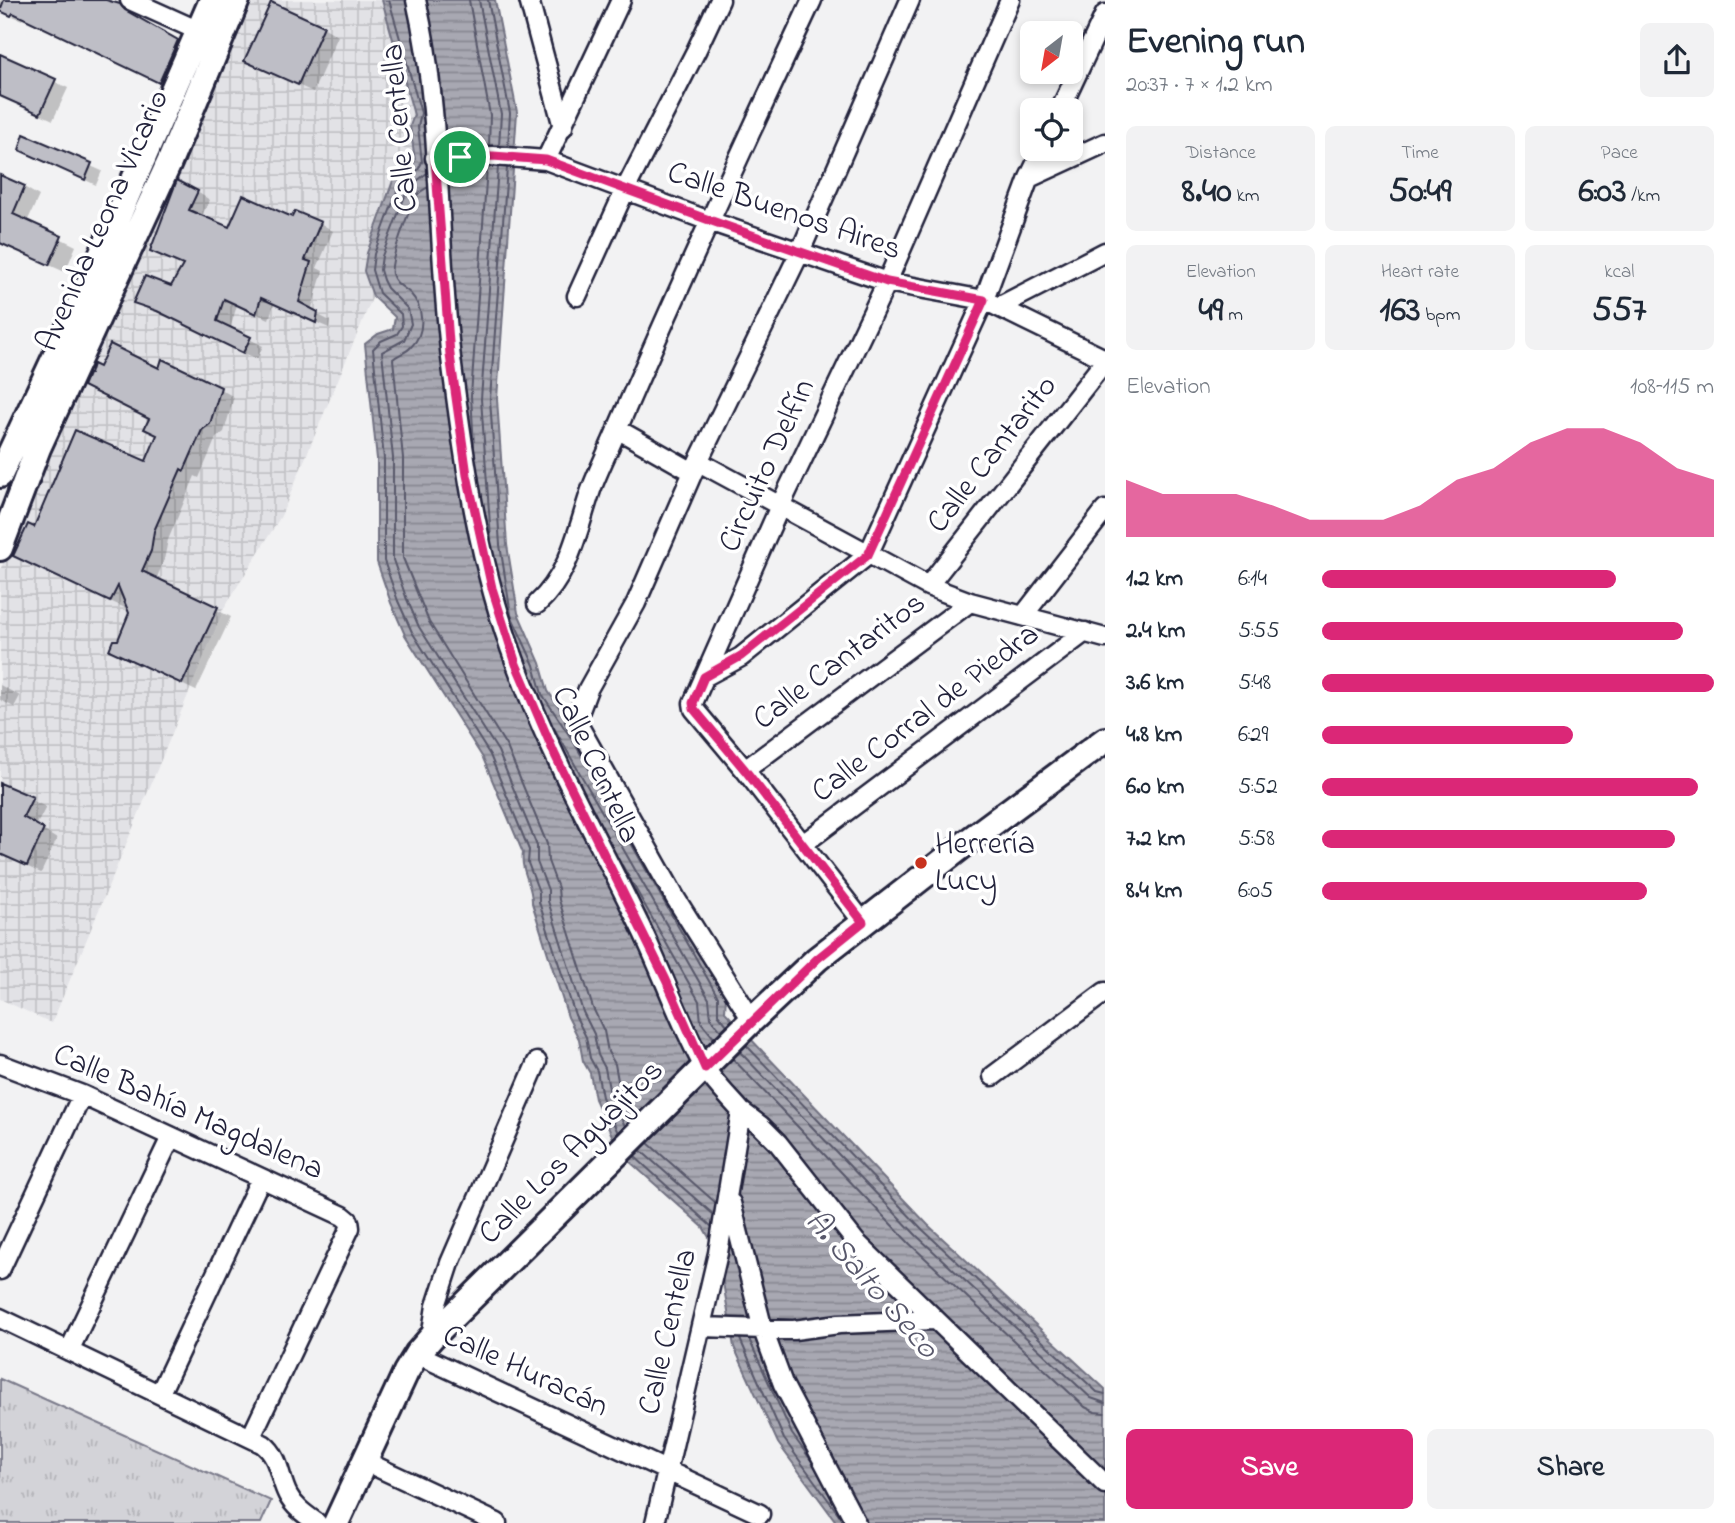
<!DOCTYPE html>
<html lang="en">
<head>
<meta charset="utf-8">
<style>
  body { margin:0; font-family:"Indie Flower",sans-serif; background:#f2f2f3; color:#1f2937; height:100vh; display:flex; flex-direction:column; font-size:26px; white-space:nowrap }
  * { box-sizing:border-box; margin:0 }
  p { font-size:23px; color:#747a83 }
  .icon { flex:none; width:38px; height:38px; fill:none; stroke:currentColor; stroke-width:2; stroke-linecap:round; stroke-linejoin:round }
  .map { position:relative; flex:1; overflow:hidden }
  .drawer { display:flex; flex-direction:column; background:#fff; width:630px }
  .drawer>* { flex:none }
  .needle { width:46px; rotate:211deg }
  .fabs { position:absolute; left:1020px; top:21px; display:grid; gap:14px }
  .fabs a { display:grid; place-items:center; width:63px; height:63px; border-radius:10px; background:#fff; box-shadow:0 4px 10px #0003; font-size:35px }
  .pin { position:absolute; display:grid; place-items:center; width:60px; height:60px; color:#fff; margin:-30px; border:4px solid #fff; border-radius:50%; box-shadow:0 2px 7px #0007 }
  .round { display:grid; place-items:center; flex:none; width:74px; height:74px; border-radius:10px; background:#f2f2f3 }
  .overview { display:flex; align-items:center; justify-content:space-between; height:119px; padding:0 21px }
  h1 { font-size:38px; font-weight:700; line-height:52px }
  .stats { display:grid; grid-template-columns:repeat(3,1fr); gap:10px; height:119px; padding:7px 21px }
  .stats div { display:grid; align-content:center; border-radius:10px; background:#f2f2f3; text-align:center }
  .stats b { font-size:35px; font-weight:700 }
  .stats small { font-size:19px; font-weight:400 }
  .stats p { font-size:19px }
  .chart { height:196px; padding:14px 21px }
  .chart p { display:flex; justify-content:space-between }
  .chart svg { width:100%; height:126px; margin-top:7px; fill:#db2777; opacity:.7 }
  .primary-button { display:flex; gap:14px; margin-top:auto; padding:14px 21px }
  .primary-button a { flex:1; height:80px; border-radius:10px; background:#db2777; color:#fff; font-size:28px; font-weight:700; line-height:80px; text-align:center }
  .primary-button a+a { background:#f2f2f3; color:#1f2937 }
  ul { padding:0 21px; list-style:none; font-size:23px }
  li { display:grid; grid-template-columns:112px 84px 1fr; align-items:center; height:52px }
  li i { height:18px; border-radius:9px; background:#db2777 }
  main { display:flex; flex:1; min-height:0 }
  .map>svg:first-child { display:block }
  .industrial { fill:url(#industrial-grid) }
  .grass { fill:url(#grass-tufts); stroke:#7a7a8a; stroke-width:2 }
  .water { fill:url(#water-rules); stroke:#727282; stroke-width:2 }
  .shadow { fill:#0003 }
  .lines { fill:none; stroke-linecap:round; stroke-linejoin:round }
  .shore { stroke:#58586b; stroke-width:2 }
  .building { fill:#bebec6; stroke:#22223b; stroke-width:2 }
  .street-casing { stroke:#22223b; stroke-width:23 }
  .secondary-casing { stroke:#22223b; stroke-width:30 }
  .street { stroke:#fff; stroke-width:18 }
  .secondary { stroke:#fff; stroke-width:24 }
  .route-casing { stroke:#fff; stroke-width:14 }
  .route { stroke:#db2777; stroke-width:9 }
  .poi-dot { fill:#c8321e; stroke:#fff; stroke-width:2.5 }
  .labels { text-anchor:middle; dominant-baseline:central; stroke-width:7; stroke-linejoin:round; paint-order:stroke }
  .street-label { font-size:32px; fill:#22223b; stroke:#fff }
  .poi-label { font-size:32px; fill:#22223b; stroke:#fff; text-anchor:start }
  .water-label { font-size:33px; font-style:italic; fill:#58586b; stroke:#fff }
</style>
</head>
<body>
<main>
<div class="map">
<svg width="1105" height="1523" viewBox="0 0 1105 1523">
  <defs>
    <pattern id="industrial-grid" width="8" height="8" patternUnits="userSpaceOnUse" patternTransform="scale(1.75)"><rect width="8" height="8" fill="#e2e2e6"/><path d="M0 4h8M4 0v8" fill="none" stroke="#c2c2c6"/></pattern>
    <pattern id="grass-tufts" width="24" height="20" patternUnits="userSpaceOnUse" patternTransform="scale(1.75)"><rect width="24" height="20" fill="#d3d3d8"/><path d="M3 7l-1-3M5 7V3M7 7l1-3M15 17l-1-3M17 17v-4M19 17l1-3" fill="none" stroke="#b5b5ba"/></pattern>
    <pattern id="water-rules" width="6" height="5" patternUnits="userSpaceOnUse" patternTransform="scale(1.75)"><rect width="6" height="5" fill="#a8a8b2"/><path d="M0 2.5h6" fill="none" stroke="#888892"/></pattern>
  </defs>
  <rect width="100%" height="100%" fill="#f2f2f3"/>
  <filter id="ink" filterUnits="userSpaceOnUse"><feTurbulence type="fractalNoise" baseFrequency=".0143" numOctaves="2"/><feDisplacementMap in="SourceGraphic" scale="14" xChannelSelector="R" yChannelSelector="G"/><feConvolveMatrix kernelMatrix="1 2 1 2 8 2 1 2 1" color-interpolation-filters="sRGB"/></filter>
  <g filter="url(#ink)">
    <path class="industrial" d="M254,0H382L414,115L411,126L415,160L413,165L394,178L379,215L367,253L364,272L373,296L281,516L224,608L52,1023L0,999V570Z"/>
    <path class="grass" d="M0,1379L271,1501L261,1523H0Z"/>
    <path class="water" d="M382,0H495L517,112L497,399L507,545L518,613L540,663L548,691L581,740L726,996L725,1012L928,1225L1105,1389V1523H837L778,1443L734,1347L718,1253L703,1227L620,1153L595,1099L590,1073L583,1061L579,1039L568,1017L532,903C533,885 520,871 523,853L483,758L405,635L391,603L377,562V459L365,344L378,334L393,329L395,317L373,296L364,271L367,253L394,178L413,165L415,160L410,126L414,115Z"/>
    <path class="shadow" d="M0,0H100L119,6L135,18L187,47L169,87L23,17L22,20L10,15L0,7Z
      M323,27L338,36L313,92L261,68Z
      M0,56L68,88L53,120L0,95Z
      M25,137L102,171L96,185L32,155Z
      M0,183L24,187L39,196L27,222L76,246L65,272L0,243Z
      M197,192L210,200L201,217L230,229L293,219L320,223L333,231L317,268L323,271L311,311L330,321L329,328L274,304L269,319L237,305L230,329L263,346L257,359L135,302L172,288L185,266L165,257Z
      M100,369L160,370L220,389L234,397L224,432L216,438L199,478L195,476L168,540L164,560L156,580L231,617L196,691L125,657L119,641L131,613L127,604L125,608L29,563L35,529L147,463L158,436L151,419Z
      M0,685L20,696L14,707L0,700Z
      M0,785L46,807L36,826L57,839L41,873L0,854Z"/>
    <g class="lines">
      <path class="shore" d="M389,0L421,113L418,127L422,162L418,170L400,183L374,254L372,270L379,293L401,314L402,326L397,334L381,341L373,349L384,459V561L398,601L412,632L490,755L529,850L528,863L539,892V902L575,1015L586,1037L590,1058L597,1071L602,1097L618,1133
        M469,0L490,115L489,146
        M479,0L501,114L499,146
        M488,0L510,113L508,147
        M507,168L490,399L500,545L511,615L534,665L542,694L575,744L718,997V1014L727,1025
        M427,173L408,188L382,256L380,270L383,280L387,288L408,309L411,324L404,340L382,352L393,458V560L406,597L419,627L498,751L537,846V862L548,890V901L583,1012L594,1034L598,1055L605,1068L610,1094L625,1126
        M428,187C423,190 418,192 416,197C409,210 389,261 392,274C395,284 402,286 410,293C424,308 426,333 411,347C406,353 398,354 393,359L403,458V558L429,622L507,747L547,844L548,861L558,888L559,900L593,1008L604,1031L608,1052L615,1064L620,1091L633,1118
        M474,446L471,396L487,167
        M491,539L481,399L498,167
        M554,728L709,999L711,1018L721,1031
        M622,865L699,1001L701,1022L714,1038
        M746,1045L923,1230L1097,1392L1105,1394
        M740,1052L917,1236L1091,1398L1105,1403
        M733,1059L910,1244L1085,1407L1095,1412L1105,1413
        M648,1143L716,1203
        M640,1150L714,1215
        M634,1156L712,1227
        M740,1339L784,1439L840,1516
        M749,1339L792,1434L813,1463"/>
    </g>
    <path class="building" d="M4,0H106L120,4L125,10L178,40L159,83L13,13L11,16L0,11Z
      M271,2L324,26L298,85L244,61Z
      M0,54L56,79L40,114L0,96Z
      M24,134L92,163L85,180L19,150Z
      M0,175L25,186L13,214L62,236L49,265L0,243Z
      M177,180L198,191L189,210L229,227L243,195L292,217L295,211L321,222L305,260L311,262L299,302L318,312L316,323L261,298L256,314L224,299L217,321L251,337L243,353L157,311L133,303L145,276L171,286L183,265L150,251Z
      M110,344L159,368L162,359L221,387L210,424L202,430L184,471L181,469L154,531L151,551L142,571L218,607L182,684L109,650L113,640H118L129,613L118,586L110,602L13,556L28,524L34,527L75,430L146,461L157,435L144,429L149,419L83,386L88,374H90L93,364L99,367Z
      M0,783L33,797L23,817L44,829L27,866L0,854Z"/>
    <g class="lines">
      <defs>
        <path id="street" d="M130,0L210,36
          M416,0C443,117 436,240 451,358C464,461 479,567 516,664C549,754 598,839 640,926C662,971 679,1021 703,1065C713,1082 729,1097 741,1111L718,1253L655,1523
          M529,0L563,127
          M1060,110L1105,14
          M435,158L493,156L546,160L709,221L887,282L984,300L1105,359
          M546,160L621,0
          M1029,178L1105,143
          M577,296L626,188L696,51L720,0
          M1000,306L1105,252
          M617,429L693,472
          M699,462L928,586L970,602L1105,638
          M928,586L1105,361
          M537,604C570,574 577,531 591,490C598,471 608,451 616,432C679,286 745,143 812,0
          M1023,616L1105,510
          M704,677L741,657L868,555L984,300L1029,178L1043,149
          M745,770L970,602
          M803,844L1085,632
          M863,922L745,770L694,709L693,703L780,506L887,282L1010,0
          M752,1020L676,899L576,721L588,689L636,603L693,472L800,252L910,0
          M0,1064L82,1095L343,1216L349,1221L350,1228L251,1437
          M993,1076L1105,992
          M741,1111L761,1126L778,1143L856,1242L1105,1484
          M731,1203L763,1330L783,1384L856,1523
          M0,1270L82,1095
          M0,1318L263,1444C280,1457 279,1478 288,1495C294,1507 306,1515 317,1523
          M702,1327L794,1330L839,1324L934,1320
          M431,1338L436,1306L450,1263L537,1062
          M69,1351L171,1137
          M417,1354L760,1514
          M160,1393L260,1180
          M364,1461L497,1523"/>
        <path id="secondary" d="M0,475L83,297L212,0
          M0,548L38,448L169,163L237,0
          M336,1523L406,1372L417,1354L431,1338L752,1020L817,959L970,840L1105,740"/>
      </defs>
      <use href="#street" class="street-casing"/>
      <use href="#secondary" class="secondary-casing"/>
      <use href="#street" class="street"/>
      <use href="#secondary" class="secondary"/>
    </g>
  </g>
  <g class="lines" filter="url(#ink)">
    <defs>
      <path id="route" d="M493,156L546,160L709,220L887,282L984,300L868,555L741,656L704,677L693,703L694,709L745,770L863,922L817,959L705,1068L666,980L555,755L516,664L492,588L467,475L450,355L435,158Z"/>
    </defs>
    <use href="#route" class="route-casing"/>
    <use href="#route" class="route"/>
  </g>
  <circle class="poi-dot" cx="921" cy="863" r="7"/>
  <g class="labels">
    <g class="street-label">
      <text transform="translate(401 128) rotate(-95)">Calle Centella</text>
      <text transform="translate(784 212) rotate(19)">Calle Buenos Aires</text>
      <text transform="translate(104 221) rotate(-66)">Avenida Leona Vicario</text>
      <text transform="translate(993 455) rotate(-52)">Calle Cantarito</text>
      <text transform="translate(768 466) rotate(-65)">Circuito Delfín</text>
      <text transform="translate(840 662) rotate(-37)">Calle Cantaritos</text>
      <text transform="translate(926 714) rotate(-37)">Calle Corral de Piedra</text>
      <text transform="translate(595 765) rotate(65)">Calle Centella</text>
      <text transform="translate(188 1113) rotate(24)">Calle Bahía Magdalena</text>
      <text transform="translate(572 1153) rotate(-45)">Calle Los Aguajitos</text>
      <text transform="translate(669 1332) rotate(-77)">Calle Centella</text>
      <text transform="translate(525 1372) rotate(25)">Calle Huracán</text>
    </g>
    <g class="poi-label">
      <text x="935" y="845">Herrería<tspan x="935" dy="37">Lucy</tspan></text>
    </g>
    <g class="water-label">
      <text transform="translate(871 1285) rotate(49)">A. Salto Seco</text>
    </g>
  </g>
</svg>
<div class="fabs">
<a><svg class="needle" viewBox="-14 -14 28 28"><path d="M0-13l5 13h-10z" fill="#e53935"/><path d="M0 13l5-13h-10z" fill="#747a83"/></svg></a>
<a><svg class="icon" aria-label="locate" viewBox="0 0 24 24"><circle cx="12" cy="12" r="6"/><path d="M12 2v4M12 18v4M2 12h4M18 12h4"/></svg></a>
</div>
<div class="pin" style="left:460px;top:157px;background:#1e9e55"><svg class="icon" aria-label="arrive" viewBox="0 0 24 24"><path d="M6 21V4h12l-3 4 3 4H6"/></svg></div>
</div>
<section class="drawer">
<div class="overview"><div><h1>Evening run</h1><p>20:37 · 7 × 1.2 km</p></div><a class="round"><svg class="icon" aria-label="share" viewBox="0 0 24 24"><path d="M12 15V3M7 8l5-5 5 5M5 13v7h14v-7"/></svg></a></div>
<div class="stats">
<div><p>Distance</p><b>8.40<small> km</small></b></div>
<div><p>Time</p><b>50:49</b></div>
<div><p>Pace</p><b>6:03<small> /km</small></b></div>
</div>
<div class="stats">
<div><p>Elevation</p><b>49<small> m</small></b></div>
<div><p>Heart rate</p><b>163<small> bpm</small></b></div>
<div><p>kcal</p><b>557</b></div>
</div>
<div class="chart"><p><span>Elevation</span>108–115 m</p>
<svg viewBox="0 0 160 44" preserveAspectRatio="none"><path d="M0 44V24L10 29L20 29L30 29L40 33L50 38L60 38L70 38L80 33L90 24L100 20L110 11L120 6L130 6L140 11L150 20L160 24V44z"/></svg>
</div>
<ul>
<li><b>1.2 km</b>6:14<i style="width:75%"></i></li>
<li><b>2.4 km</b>5:55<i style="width:92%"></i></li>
<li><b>3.6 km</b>5:48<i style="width:100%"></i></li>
<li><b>4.8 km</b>6:29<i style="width:64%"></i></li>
<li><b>6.0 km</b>5:52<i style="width:96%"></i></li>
<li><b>7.2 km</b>5:58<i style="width:90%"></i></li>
<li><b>8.4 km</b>6:05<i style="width:83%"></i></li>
</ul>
<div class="primary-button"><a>Save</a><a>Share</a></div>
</section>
</main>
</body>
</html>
